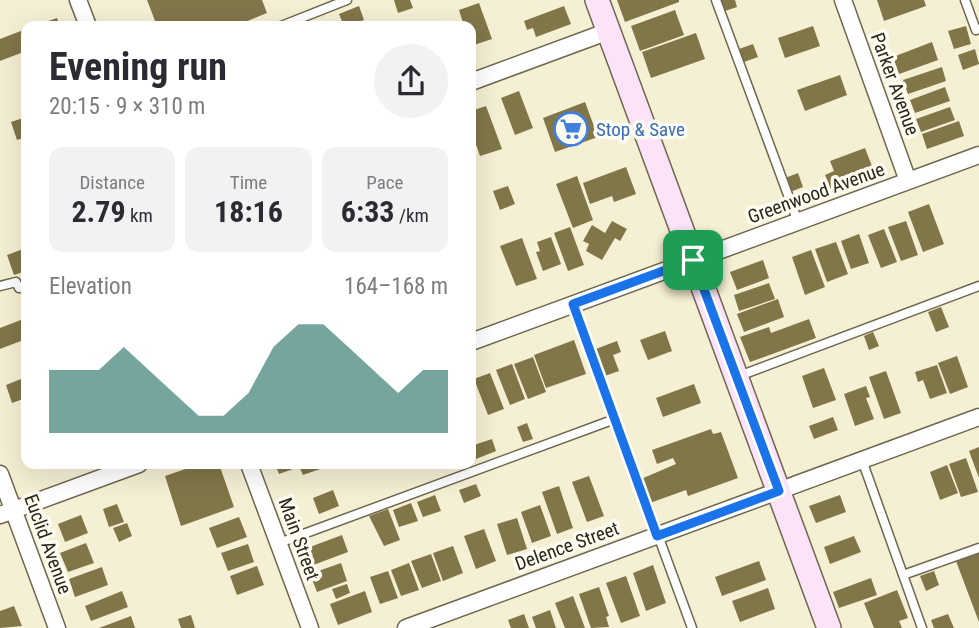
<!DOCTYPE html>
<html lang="en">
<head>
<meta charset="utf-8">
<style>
  body { margin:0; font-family:"Roboto Condensed",sans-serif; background:#f2f2f3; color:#2b2b33; height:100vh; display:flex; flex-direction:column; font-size:26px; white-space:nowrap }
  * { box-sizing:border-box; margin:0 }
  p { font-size:23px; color:#7c7c81 }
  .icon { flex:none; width:38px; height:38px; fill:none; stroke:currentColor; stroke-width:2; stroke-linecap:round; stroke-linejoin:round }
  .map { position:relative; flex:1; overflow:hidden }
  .panel { position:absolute; left:21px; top:21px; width:455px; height:448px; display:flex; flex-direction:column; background:#fff; border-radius:14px; box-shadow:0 7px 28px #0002 }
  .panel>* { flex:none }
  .pin { position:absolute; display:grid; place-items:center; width:60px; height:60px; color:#fff; margin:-30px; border-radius:14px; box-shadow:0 4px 10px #0006 }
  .round { display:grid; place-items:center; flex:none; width:74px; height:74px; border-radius:37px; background:#f2f2f3 }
  .headline { display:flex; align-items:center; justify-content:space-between; height:119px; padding:0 28px }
  h1 { font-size:38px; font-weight:700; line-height:52px }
  .stats { display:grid; grid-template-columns:repeat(3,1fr); gap:10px; height:119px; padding:7px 28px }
  .stats div { display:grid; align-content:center; border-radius:14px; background:#f2f2f3; text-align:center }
  .stats b { font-size:30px; font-weight:700 }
  .stats small { font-size:19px; font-weight:400 }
  .stats p { font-size:19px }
  .chart { height:196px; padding:14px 28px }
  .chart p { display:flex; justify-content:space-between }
  .chart svg { width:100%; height:126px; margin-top:7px; fill:#3c8074; opacity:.7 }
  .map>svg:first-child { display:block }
  .building { fill:#817648 }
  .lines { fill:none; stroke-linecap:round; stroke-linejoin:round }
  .lane-casing { stroke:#6e6850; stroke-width:11 }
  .street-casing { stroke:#6e6850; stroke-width:19 }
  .secondary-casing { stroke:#6e6850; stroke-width:26 }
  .lane { stroke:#fff; stroke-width:8 }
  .street { stroke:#fff; stroke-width:16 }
  .secondary { stroke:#fde3f9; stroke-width:23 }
  .route-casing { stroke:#fff; stroke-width:14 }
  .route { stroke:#1a73e8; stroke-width:9 }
  .labels { text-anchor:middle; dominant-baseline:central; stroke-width:7; stroke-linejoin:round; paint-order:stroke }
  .street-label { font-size:19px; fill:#29271d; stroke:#fefcf1 }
  .shop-label { font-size:19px; fill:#366cbe; stroke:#fefcf1; text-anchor:start }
</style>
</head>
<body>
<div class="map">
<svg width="979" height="628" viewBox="0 0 979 628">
  <rect width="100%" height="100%" fill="#f5efd4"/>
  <path class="building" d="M147,0H262L267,13L240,24L241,26H157Z
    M394,0H410L413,8L398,13Z
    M617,0H679V2L625,22Z
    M721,0H735L737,7L725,11Z
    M877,0H924L926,6L884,21Z
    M479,3L492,39L471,46V26H464L459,10Z
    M359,6L364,20L344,26L339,14Z
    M564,6L571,24L536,37L533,28L527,30L524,21Z
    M675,10L684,35L640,51L631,26Z
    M57,18L60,26H34Z
    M813,26L820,46L785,58L778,38Z
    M966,26L971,44L954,49L948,31Z
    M26,29V51L0,61V39Z
    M696,33L705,59L651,78L642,52Z
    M932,42L938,60L899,74L893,57Z
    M753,44L758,57L744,62L739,49Z
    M975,49L979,64L963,70L958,55Z
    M942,67L946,81L908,94L903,80Z
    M840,75L847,95L805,111L797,90Z
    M945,87L950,101L915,113L910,100Z
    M519,91L533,128L515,135L501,98Z
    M585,102L598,137L555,152L543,118Z
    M486,106L502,149L480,156L471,130V111Z
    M950,107L955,120L921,132L916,119Z
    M26,117V137L17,140L11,122Z
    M959,121L964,136L927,149L922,134Z
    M865,148L875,174L831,190L825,175L834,171L830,161Z
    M626,167L636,194L614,202L612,196L590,204L583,183Z
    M798,173L803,187L790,192L785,178Z
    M577,176L593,220L573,228L556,184Z
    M508,186L515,204L500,210L493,191Z
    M929,204L944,244L923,252L908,212Z
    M612,221L627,229L620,241L615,238L602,260L586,251L589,244L583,241L592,225L605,233Z
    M906,221L918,255L901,261L888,227Z
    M570,227L584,265L568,271L554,233Z
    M884,229L897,262L881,268L868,235Z
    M859,234L869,263L851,269L841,241Z
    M551,237L561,264L543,271L536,252L540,251L537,242Z
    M522,238L537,279L516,286L500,246Z
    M836,242L848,274L827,282L815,249Z
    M26,248V271L14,275L7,255Z
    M811,250L825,287L805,295L792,257Z
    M763,260L769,278L737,290L730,272Z
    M769,283L775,299L739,311L734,295Z
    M778,299L784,317L744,332L737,314Z
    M941,307L949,327L936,332L928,312Z
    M26,318V339L0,349V328Z
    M809,319L816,338L750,362L740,337L769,327L771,333Z
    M665,331L672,351L648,360L640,340Z
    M873,332L879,346L869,350L864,336Z
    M574,340L586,374L546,388L534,355Z
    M617,341L621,352L613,355L619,371L602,377L593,350Z
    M957,356L968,387L950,394L938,363Z
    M533,357L546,392L528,399L514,364Z
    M512,364L525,399L510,405L496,370Z
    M937,365L947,393L930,399L923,380L918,382L915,372Z
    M824,368L836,400L813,408L802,376Z
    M886,371L901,413L884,419L869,377Z
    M490,373L504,409L488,415L474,379Z
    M26,377V398L12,403L6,385Z
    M694,384L701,403L663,417L656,398Z
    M866,386L870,397L866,398L874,419L855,426L844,394Z
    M833,417L838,430L814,439L809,426Z
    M527,423L533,439L523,442L517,427Z
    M711,429L713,434L721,432L738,478L688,496L686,490L650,503L641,479L676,464L673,458L657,464L652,450Z
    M492,439L496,451L476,459L471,446Z
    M979,447V478L969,451Z
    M966,458L978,492L961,497L949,464Z
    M200,464H219L234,507L181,526L165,476Z
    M275,464H291L293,469L279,474Z
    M298,464H321L323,468L303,475Z
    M947,465L958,493L940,500L930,472Z
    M589,476L604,516L587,522L572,482Z
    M476,484L481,496L464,503L459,490Z
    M559,486L573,528L557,534L542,492Z
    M333,490L339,506L319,514L313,498Z
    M435,495L441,511L423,517L417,502Z
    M840,495L846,512L816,523L809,506Z
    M411,503L418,521L399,527L393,510Z
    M117,504L124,522L109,527L103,509Z
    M540,505L551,536L532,543L521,512Z
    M388,509L400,540L384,546L369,516Z
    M81,515L88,533L65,542L58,524Z
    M239,517L247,537L217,548L209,528Z
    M517,518L527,549L507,555L497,524Z
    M127,523L132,536L119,542L113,528Z
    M484,529L496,561L476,569L464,536Z
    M342,535L348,552L308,567L302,550Z
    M854,536L861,552L830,564L824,547Z
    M86,543L94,563L68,572L60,553Z
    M248,544L254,562L228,571L221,553Z
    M453,546L463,573L443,581L433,553Z
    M979,553V622L956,561Z
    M431,554L441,581L422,588L411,561Z
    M759,561L766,580L722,596L715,577Z
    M341,563L347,581L317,592L310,574Z
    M409,563L419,590L401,596L391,570Z
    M653,565L666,603L646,611L633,573Z
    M257,566L264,585L237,595L230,576Z
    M102,567L108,585L75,597L69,579Z
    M388,571L398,598L380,604L370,577Z
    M934,571L939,585L926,591L920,576Z
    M626,576L640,616L621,623L606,583Z
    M871,578L877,595L839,608L833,592Z
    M347,584L350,593L336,599L332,589Z
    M599,587L609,616L606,617L609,627L591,628L579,594Z
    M768,588L775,609L740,622L732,601Z
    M897,590L908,618L899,621L902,628H874L864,603Z
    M122,591L128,607L91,621L85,606Z
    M365,591L372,612L338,625L330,604Z
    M573,596L585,628H565L555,603Z
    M14,606L22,626L0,628V611Z
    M550,610L556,628H536L532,617Z
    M524,614L529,628H511L508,620Z
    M948,614L954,628H934L931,620Z
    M191,615L195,628H181L178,619Z
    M131,616L135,628H99Z"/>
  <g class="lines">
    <defs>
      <path id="lane" d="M716,0L798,222
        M965,0L976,30L979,29
        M281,26L347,0
        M0,286L16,282L19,288H26
        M573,304L692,628
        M739,376L979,286
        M862,460L922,628
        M279,543L615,419
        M903,575L979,548"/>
      <path id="street" d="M78,0L88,26
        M843,0L908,181
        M471,82L609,31
        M471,342L979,155
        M249,464L310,628
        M0,474L57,628
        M0,515L139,464
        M406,628L979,417"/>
      <path id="secondary" d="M597,0L829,628"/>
    </defs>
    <use href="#lane" class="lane-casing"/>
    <use href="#street" class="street-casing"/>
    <use href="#secondary" class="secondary-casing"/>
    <use href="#lane" class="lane"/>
    <use href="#street" class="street"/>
    <use href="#secondary" class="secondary"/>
  </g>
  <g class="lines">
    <defs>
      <path id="route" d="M693,260L779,491L657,536L573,304Z"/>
    </defs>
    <use href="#route" class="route-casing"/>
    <use href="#route" class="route"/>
  </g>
  <defs>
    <symbol id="supermarket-ring" viewBox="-11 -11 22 22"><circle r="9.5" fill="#fefcf1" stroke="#3f7fe0" stroke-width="1.5"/><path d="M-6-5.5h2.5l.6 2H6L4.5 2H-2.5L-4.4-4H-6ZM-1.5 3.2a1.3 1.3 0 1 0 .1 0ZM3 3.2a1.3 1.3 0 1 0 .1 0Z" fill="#3f7fe0"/></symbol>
  </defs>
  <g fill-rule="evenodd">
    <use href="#supermarket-ring" x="552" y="110" width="38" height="38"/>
  </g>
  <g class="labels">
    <g class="street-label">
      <text transform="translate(895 84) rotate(70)">Parker Avenue</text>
      <text transform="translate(816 193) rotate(-20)">Greenwood Avenue</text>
      <text transform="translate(299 539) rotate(70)">Main Street</text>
      <text transform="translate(48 544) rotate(70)">Euclid Avenue</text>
      <text transform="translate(567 546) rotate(-20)">Delence Street</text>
    </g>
    <g class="shop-label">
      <text x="596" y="129">Stop &amp; Save</text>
    </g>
  </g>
</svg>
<div class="pin" style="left:693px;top:260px;background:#1e9e55"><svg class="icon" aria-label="arrive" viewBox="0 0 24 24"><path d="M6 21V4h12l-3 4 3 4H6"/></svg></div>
<section class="panel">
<div class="headline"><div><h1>Evening run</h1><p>20:15 · 9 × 310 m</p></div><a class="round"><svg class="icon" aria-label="share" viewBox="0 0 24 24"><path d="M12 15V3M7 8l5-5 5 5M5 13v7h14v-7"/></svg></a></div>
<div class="stats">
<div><p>Distance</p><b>2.79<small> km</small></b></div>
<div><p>Time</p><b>18:16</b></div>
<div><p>Pace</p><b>6:33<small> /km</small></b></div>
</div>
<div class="chart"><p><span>Elevation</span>164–168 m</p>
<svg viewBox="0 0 160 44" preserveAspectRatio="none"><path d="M0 44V22L10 22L20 22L30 14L40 22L50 30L60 38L70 38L80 30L90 14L100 6L110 6L120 14L130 22L140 30L150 22L160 22V44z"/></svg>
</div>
</section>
</div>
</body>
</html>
